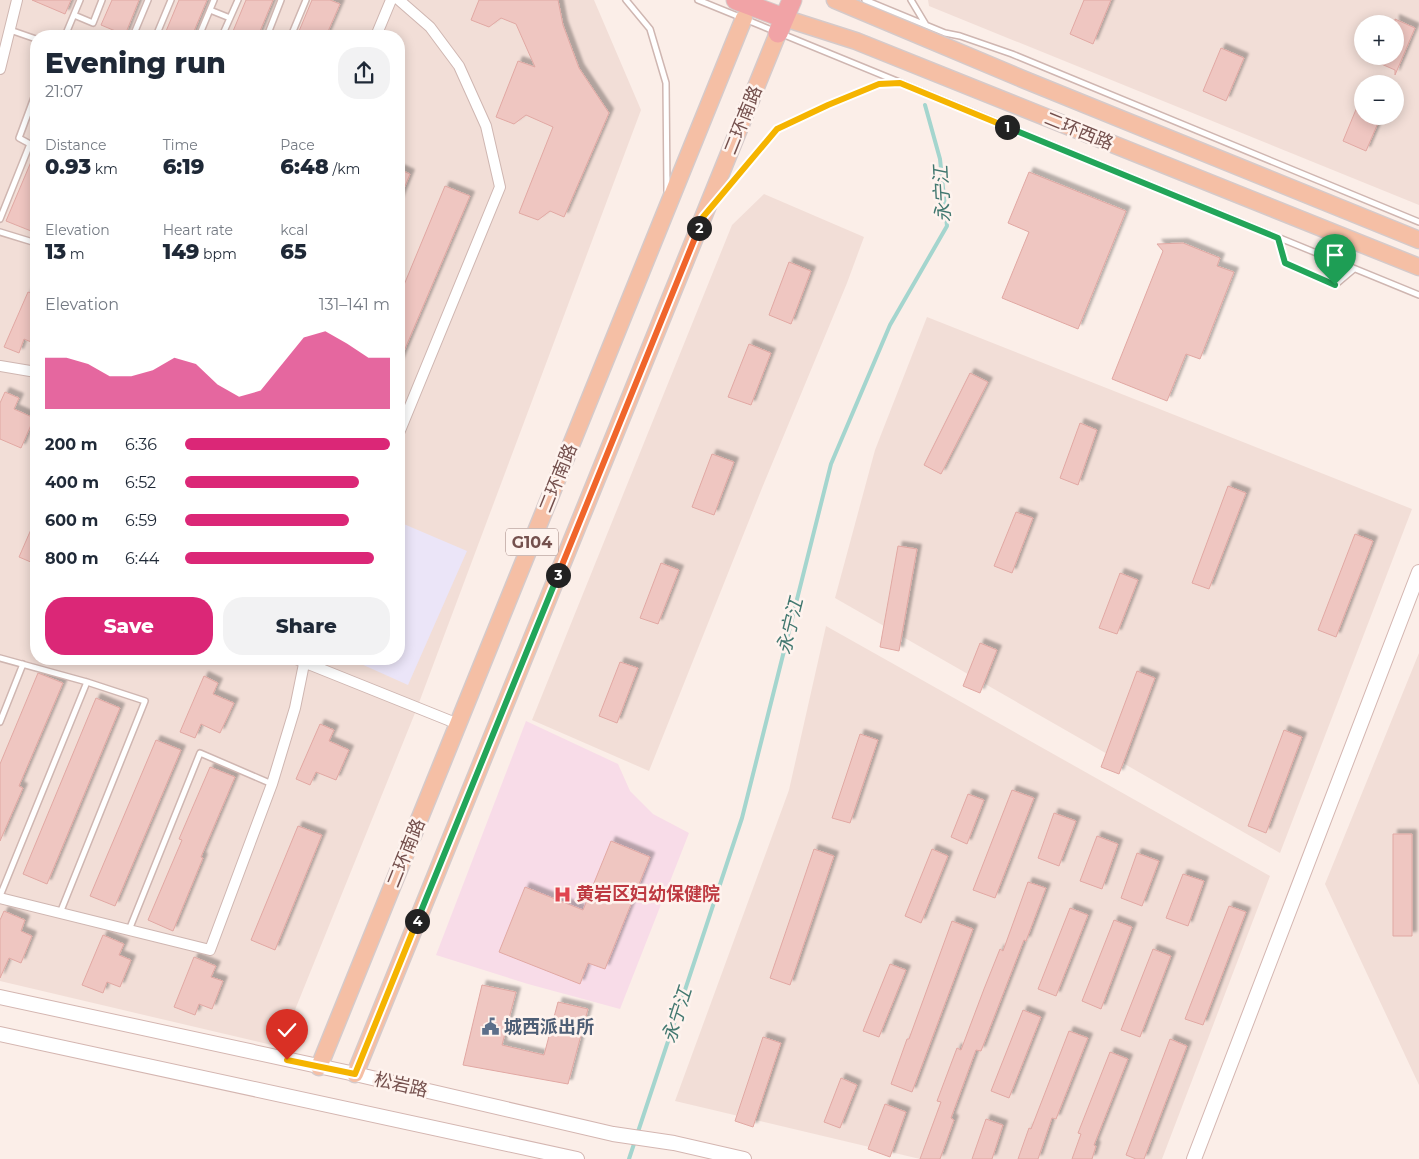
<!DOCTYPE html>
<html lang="en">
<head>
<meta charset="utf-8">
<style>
  body { margin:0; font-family:Montserrat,"Noto Sans SC",sans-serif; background:#f2f2f3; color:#1f2937; height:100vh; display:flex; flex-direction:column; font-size:19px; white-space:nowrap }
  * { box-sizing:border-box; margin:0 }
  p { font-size:16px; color:#747a83 }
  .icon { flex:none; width:28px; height:28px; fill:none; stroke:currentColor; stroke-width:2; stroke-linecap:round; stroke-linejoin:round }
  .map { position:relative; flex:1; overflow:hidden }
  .sheet { position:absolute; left:30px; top:30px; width:375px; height:635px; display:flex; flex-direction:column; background:#fff; border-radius:20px; box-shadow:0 2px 12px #0003 }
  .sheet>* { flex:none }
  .buttons { position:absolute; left:1354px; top:15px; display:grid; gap:10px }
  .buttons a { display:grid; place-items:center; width:50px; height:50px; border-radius:50%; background:#fff; box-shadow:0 2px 12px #0003; font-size:25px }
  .pin { position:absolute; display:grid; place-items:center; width:42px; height:42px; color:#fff; margin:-51px -21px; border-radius:50% 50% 50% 0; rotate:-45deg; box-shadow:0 0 5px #0007 }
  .pin .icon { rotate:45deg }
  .km { position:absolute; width:25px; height:25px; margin:-12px; border-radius:50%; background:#222; color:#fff; font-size:14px; line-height:25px; text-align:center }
  .round { display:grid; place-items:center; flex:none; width:52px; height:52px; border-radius:20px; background:#f2f2f3 }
  .summary { display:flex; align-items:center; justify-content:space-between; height:85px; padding:0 15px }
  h1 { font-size:28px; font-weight:800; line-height:38px }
  .metrics { display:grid; grid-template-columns:repeat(3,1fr); gap:8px; height:85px; padding:5px 15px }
  .metrics div { display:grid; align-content:center }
  .metrics b { font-size:21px; font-weight:800 }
  .metrics small { font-size:14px; font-weight:400 }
  .metrics p { font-size:14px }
  .chart { height:140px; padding:10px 15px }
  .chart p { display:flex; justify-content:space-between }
  .chart svg { width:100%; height:90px; margin-top:5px; fill:#db2777; opacity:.7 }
  .button { display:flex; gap:10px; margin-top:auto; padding:10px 15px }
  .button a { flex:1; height:58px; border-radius:20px; background:#db2777; color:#fff; font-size:20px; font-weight:800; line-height:58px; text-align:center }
  .button a+a { background:#f2f2f3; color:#1f2937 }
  ul { padding:0 15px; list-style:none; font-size:16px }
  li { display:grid; grid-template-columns:80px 60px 1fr; align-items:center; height:38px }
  li i { height:12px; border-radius:6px; background:#db2777 }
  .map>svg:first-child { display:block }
  .residential { fill:#f2ded7; fill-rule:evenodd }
  .education { fill:#ebe5f8 }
  .medical { fill:#f8dce8 }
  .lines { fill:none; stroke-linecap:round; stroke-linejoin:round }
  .stream { stroke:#a4d5ce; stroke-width:4 }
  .building { fill:#efc6c1; stroke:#e1a8a3; filter:url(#shadow) }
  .lane-casing { stroke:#cfb6b1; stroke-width:8 }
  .street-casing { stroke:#cfb6b1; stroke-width:12 }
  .secondary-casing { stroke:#d4b6b1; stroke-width:16 }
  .primary-casing { stroke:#d5caca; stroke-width:19 }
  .highway-casing { stroke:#d5caca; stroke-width:21 }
  .lane { stroke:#fff; stroke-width:5 }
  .street { stroke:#fff; stroke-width:10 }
  .secondary { stroke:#fff; stroke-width:14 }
  .primary { stroke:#f5bfa5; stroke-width:16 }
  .highway { stroke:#f1a3a6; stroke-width:19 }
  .split-1-casing { stroke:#fff; stroke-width:10 }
  .split-2-casing { stroke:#fff; stroke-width:10 }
  .split-3-casing { stroke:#fff; stroke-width:10 }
  .split-4-casing { stroke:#fff; stroke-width:10 }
  .split-5-casing { stroke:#fff; stroke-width:10 }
  .split-1 { stroke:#22a559; stroke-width:6 }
  .split-2 { stroke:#f5b400; stroke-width:6 }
  .split-3 { stroke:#f0652b; stroke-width:6 }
  .split-4 { stroke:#22a559; stroke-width:6 }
  .split-5 { stroke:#f5b400; stroke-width:6 }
  .labels { text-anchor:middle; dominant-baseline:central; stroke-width:5; stroke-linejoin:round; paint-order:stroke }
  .shield { fill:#fef3ee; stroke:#9d817d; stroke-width:1 }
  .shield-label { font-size:16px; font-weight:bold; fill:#74504d }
  .street-label { font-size:18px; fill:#74504d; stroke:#fef3ee }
  .health-label { font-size:18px; font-weight:bold; fill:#be3a42; stroke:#fef3ee; text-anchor:start }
  .service-label { font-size:18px; font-weight:bold; fill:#4e5e75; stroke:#fef3ee; text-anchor:start }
  .water-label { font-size:19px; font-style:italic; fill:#427870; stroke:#fef3ee }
</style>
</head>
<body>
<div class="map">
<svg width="1419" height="1159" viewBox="0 0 1419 1159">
  <defs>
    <filter id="shadow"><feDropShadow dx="4.5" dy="-4.5" stdDeviation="1" flood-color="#0004"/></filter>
  </defs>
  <rect width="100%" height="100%" fill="#fbeee8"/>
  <path class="residential" d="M0,0H594L641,110L417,708L280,1047L0,981ZM36,36H399V659H36Z
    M928,0H1419V205L929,6ZM1362,24H1395V56H1362ZM1362,84H1395V116H1362Z
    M764,194L864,237L847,283L762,488L649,771L532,720L732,225Z
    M927,317L1412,509L1280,853L835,598L875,450Z
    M826,626L1270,876L1162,1159H920L675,1101L789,790Z
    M1419,653V1085L1325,884Z"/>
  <path class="education" d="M399,522L467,551L408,685L350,659H399Z"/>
  <path class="medical" d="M526,721L618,764L630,791L653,814L689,833L620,1009L528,984L436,955Z"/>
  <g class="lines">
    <path class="stream" d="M629,1159L742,818L831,464L890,325L947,226L940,159L925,105"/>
  </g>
  <path class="building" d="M32,0H71L65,14Z
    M112,0H139L125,35L101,25Z
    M179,0H207L192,36H164Z
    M246,0H273L258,36H231Z
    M312,0H330L340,4L326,36H297Z
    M479,0H558L563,25L579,68L609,113L564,217L550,211L538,220L519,213L553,127L526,115L514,124L496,117L518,61L535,67L516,24L501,18L489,27L471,20Z
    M1084,0H1111L1093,44L1070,34Z
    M1395,19L1415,28L1395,75V70L1363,56H1395Z
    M1221,48L1244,58L1226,101L1203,91Z
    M1362,95V116H1381L1366,151L1343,141Z
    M36,150V219L31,231L6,221Z
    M399,169L410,174L399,201Z
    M1029,172L1126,211L1078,329L1002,298L1029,232L1008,223Z
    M445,186L470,196L399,363V297Z
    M1183,243L1220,258L1217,266L1234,272L1200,359L1186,354L1167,401L1112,379L1163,251L1157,244Z
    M789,262L811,271L791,324L769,315Z
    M28,292L36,295V344L24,339L19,353L4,347Z
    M749,344L771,353L751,405L728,397Z
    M970,373L988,382L941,474L924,465Z
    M5,392L19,398L14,409L34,418L21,448L0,439V403Z
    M1080,423L1097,430L1078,485L1060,478Z
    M712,454L734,462L714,515L692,507Z
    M1228,486L1246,493L1209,589L1192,583Z
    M1016,512L1033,518L1012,573L994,566Z
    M36,518V557L33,563L19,557Z
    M1355,534L1373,541L1336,637L1318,630Z
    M898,546L917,549L899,651L880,647Z
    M661,563L679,570L658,624L640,618Z
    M1120,573L1138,580L1117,634L1099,628Z
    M980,643L997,650L980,693L963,686Z
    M620,662L638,668L617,723L599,716Z
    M1137,671L1155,678L1119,774L1101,767Z
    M38,673L63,683L19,786L23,788L0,841V764Z
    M204,676L218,683L213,694L234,703L220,733L201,724L195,738L180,732Z
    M96,698L120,708L47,884L23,874Z
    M320,724L334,730L329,741L349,750L336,780L316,772L310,785L296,779Z
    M1284,730L1302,737L1266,833L1248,826Z
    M860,734L878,740L850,823L832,818Z
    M156,740L181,750L115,906L90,896Z
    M210,767L235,777L201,857L203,858L173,931L148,920L182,840L179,839Z
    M1012,790L1034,798L995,898L973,890Z
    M968,794L984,800L967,844L951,837Z
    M1054,813L1076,821L1059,866L1038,858Z
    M298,826L322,835L275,950L251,940Z
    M1393,834H1412V936H1393Z
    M1097,836L1118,844L1102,889L1080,881Z
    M611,841L650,857L605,969L588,963L580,984L499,952L525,887L583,910Z
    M814,849L834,856L790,985L770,978Z
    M932,849L948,856L921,923L905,916Z
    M1137,853L1159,861L1142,906L1121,898Z
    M1183,874L1204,881L1188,926L1166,918Z
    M1028,882L1046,888L1026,941L1024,940L981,1051L976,1050L951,1118L954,1120L940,1159H920L941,1102L937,1101L957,1048L961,1050L984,989L1000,949L1003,951Z
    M1229,906L1246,912L1203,1025L1185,1019Z
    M1070,908L1088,915L1056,996L1038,989Z
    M4,911L25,920L21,931L32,936L21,963L9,958L0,978V920Z
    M1114,920L1132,927L1101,1009L1082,1001Z
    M952,921L973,929L912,1092L891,1084L907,1039H909Z
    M103,935L124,944L119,955L131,960L120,987L107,982L103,993L82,985Z
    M1153,949L1171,956L1140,1037L1121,1030Z
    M194,957L216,966L211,977L223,981L212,1009L199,1004L195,1015L174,1007Z
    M890,964L906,970L879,1037L863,1031Z
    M482,985L516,992L502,1045L544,1055L558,1002L588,1009L568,1084L463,1065Z
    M1023,1010L1041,1017L1009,1098L991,1091Z
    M1069,1031L1088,1038L1056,1119L1052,1118L1038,1159H1018L1029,1128L1031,1129Z
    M763,1037L781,1043L753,1127L735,1121Z
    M1170,1039L1187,1046L1144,1159H1136L1126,1155Z
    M1110,1052L1128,1059L1094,1145L1096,1146L1092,1159H1072L1081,1134L1078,1133Z
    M841,1078L857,1085L840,1128L824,1122Z
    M885,1104L906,1112L890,1157L868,1149Z
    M986,1119L1003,1125L992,1159H972Z"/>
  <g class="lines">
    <defs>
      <path id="lane" d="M626,0L650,29L666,83L667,191
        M698,0L774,31
        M865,0L945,33L960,36L1012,54L1419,222
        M911,0L926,25
        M210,10L230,18
        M74,15L93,23L102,0
        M10,30L36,39
        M782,34L1419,295
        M65,36L80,0
        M133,36L148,0
        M156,36L171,0
        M199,36L214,0
        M222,36L238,0
        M267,36L281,0
        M291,36L306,0
        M716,201L777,129L828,105L879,84L897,83
        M0,219L30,144L19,138L36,92
        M0,232L36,243
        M1278,238L1285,263L1335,285L1354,269
        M0,658L87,682L145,701L60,913
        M0,722L23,664
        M0,896L87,682
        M129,930L200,753L272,784"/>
      <path id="street" d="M376,36L391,0
        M0,69L17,0
        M0,366L36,372
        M399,433L500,187L486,126L459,66L430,27L399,0
        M296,659L458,724
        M0,898L210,950L272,784L295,708L305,659"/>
      <path id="secondary" d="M0,997L355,1074L613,1134L674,1143L744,1159
        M0,1034L577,1159
        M1194,1159L1419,572"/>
      <path id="primary" d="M835,0L1025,80L1419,240
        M784,18L856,41L1419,267
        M319,1067L744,18
        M355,1074L778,33"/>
      <path id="highway" d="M736,0L784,18
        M778,33L792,0"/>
    </defs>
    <use href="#lane" class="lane-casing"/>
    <use href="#street" class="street-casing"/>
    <use href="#secondary" class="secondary-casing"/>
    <use href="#primary" class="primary-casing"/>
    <use href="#highway" class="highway-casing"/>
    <use href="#lane" class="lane"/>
    <use href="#street" class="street"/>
    <use href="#secondary" class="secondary"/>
    <use href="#primary" class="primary"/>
    <use href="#highway" class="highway"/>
  </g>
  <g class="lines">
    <defs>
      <path id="split-1" d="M1007,127L1278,238L1285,263L1335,285"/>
      <path id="split-2" d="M699,228L703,217L777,129L828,105L879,84L900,83L1007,127"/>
      <path id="split-3" d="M558,575L699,228"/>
      <path id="split-4" d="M417,921L558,575"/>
      <path id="split-5" d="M287,1060L355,1074L417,921"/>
    </defs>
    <use href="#split-1" class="split-1-casing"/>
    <use href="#split-2" class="split-2-casing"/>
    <use href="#split-3" class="split-3-casing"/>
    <use href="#split-4" class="split-4-casing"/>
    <use href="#split-5" class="split-5-casing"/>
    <use href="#split-1" class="split-1"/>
    <use href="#split-2" class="split-2"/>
    <use href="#split-3" class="split-3"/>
    <use href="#split-4" class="split-4"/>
    <use href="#split-5" class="split-5"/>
  </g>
  <defs>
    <symbol id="hospital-bare" viewBox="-9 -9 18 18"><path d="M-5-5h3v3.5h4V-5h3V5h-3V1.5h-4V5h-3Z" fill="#e0444e" stroke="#fef3ee" stroke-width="2.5" paint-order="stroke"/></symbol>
    <symbol id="civic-bare" viewBox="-9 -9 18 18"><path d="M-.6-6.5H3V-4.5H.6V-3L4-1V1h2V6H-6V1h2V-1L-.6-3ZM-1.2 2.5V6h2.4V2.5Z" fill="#5c6f8a" stroke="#fef3ee" stroke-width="2.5" paint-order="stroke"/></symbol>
  </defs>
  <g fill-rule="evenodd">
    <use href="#hospital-bare" x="550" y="882" width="25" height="25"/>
    <use href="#civic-bare" x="478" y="1014" width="25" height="25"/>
  </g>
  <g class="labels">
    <rect class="shield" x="506" y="528.5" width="52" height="27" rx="4"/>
    <g class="shield-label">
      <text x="532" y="542">G104</text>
    </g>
    <g class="street-label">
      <text transform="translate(743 120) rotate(-68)">二环南路</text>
      <text transform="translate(1079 131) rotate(22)">二环西路</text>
      <text transform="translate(558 478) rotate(-68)">二环南路</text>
      <text transform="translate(406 853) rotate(-68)">二环南路</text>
      <text transform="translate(401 1085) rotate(13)">松岩路</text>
    </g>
    <g class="health-label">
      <text x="576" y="894">黄岩区妇幼保健院</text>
    </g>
    <g class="service-label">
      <text x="504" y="1027">城西派出所</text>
    </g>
    <g class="water-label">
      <text transform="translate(942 194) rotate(-93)">永宁江</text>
      <text transform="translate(790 626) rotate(-76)">永宁江</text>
      <text transform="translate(677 1015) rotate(-72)">永宁江</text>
    </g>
  </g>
</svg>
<div class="buttons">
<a>+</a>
<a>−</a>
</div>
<div class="pin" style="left:1335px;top:285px;background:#1e9e55"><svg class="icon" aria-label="arrive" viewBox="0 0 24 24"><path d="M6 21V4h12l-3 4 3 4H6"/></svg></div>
<div class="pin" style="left:287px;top:1060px;background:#d93025"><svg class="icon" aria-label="check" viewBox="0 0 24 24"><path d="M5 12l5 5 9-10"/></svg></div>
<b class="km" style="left:1007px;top:127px">1</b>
<b class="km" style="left:699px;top:228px">2</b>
<b class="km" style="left:558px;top:575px">3</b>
<b class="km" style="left:417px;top:921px">4</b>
<section class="sheet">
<div class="summary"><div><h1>Evening run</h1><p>21:07</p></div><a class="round"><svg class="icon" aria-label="share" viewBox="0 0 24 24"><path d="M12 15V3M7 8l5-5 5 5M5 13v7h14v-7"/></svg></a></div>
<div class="metrics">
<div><p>Distance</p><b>0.93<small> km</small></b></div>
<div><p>Time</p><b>6:19</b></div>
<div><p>Pace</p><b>6:48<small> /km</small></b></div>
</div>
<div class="metrics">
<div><p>Elevation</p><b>13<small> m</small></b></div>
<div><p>Heart rate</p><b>149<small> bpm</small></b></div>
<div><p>kcal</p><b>65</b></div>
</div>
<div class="chart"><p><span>Elevation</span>131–141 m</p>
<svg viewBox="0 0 160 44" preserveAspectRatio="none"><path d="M0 44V19L10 19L20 22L30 28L40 28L50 25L60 19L70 22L80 32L90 38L100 35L110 22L120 9L130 6L140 12L150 19L160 19V44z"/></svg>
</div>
<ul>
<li><b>200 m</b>6:36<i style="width:100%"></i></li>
<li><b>400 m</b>6:52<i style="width:85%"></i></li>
<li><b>600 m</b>6:59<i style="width:80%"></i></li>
<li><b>800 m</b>6:44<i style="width:92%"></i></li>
</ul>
<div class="button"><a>Save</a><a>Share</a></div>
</section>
</div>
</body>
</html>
